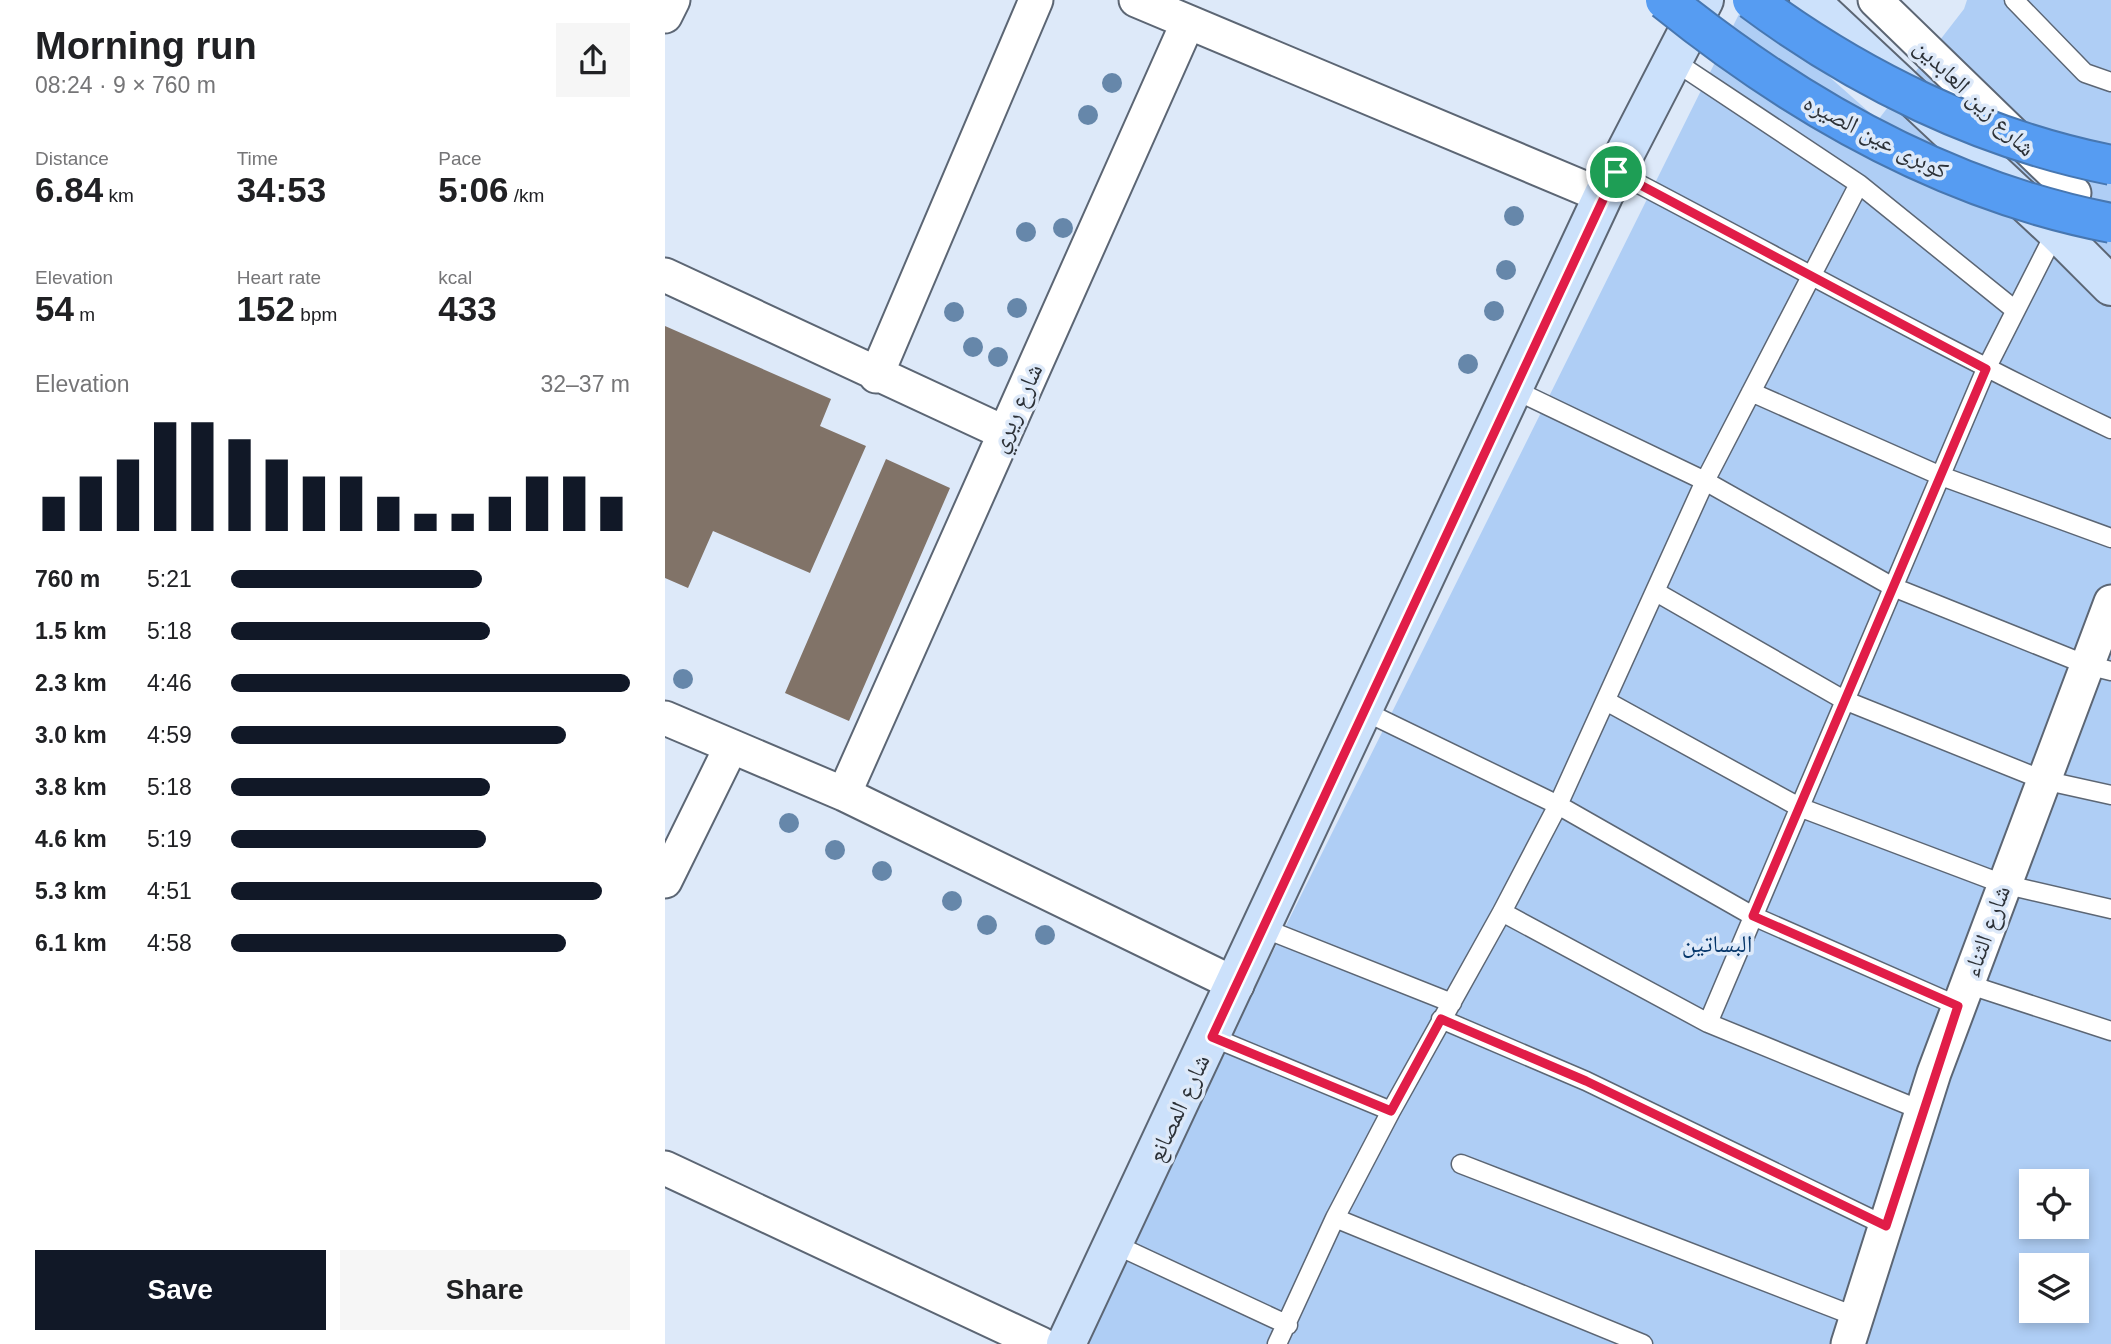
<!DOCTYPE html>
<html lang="en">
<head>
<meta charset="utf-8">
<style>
  body { margin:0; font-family:Helvetica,"Noto Naskh Arabic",sans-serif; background:#f6f6f6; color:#202124; height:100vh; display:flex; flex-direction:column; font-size:26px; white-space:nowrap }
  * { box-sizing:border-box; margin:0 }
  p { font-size:23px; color:#757577 }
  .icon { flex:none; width:38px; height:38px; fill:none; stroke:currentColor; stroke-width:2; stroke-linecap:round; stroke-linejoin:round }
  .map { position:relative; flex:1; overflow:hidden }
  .panel { display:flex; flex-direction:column; background:#fff; width:665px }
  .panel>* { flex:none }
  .controls { position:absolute; left:1354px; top:1169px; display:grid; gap:14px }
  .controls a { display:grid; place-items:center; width:70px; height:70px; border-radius:0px; background:#fff; box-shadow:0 4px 10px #0003; font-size:35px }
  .pin { position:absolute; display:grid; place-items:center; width:60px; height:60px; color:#fff; margin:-30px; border:4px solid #fff; border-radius:50%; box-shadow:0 2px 7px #0007 }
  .round { display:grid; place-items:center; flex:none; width:74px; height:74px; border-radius:0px; background:#f6f6f6 }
  .summary { display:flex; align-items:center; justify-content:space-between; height:119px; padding:0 35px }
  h1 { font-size:38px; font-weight:800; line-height:52px }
  .stats { display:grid; grid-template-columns:repeat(3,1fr); gap:10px; height:119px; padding:7px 35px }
  .stats div { display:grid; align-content:center }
  .stats b { font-size:35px; font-weight:800 }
  .stats small { font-size:19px; font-weight:400 }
  .stats p { font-size:19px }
  .chart { height:196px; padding:14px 35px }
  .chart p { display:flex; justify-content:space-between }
  .chart svg { width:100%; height:126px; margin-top:7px; stroke:#111827; stroke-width:6 }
  .cta { display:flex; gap:14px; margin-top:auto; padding:14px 35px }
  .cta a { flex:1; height:80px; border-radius:0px; background:#111827; color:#fff; font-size:28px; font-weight:800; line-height:80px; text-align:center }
  .cta a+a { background:#f6f6f6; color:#202124 }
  ul { padding:0 35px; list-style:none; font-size:23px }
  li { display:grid; grid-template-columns:112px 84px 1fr; align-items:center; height:52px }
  li i { height:18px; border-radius:9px; background:#111827 }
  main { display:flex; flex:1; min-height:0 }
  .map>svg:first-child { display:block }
  .green { fill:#afcef5; fill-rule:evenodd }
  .building { fill:#817368 }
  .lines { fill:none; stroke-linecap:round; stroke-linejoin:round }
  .lane-casing { stroke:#5c6674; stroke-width:21 }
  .street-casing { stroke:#5c6674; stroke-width:37 }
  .secondary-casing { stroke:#5c6674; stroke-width:42 }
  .lane { stroke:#fff; stroke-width:18 }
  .street { stroke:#fff; stroke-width:33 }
  .secondary { stroke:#cce1fb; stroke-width:38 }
  .highway-bridge-casing { stroke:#4777b1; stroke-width:42; stroke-linecap:butt }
  .highway-bridge { stroke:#569cf2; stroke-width:38 }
  .tree { fill:#6687aa }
  .route-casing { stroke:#fff; stroke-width:14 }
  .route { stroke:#e11d48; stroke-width:9 }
  .labels { text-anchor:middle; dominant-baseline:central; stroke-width:7; stroke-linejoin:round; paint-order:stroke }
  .street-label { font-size:24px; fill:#2c3137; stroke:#dde9f9 }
  .park-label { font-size:24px; fill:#05366a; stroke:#dde9f9 }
</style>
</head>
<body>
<main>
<section class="panel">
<div class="summary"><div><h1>Morning run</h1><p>08:24 · 9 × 760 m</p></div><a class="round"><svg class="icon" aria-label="share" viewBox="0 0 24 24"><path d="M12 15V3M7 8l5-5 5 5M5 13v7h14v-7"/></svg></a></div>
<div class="stats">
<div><p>Distance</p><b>6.84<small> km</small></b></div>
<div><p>Time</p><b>34:53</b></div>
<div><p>Pace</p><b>5:06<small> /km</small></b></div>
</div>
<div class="stats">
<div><p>Elevation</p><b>54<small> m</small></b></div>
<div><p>Heart rate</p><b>152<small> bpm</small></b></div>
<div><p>kcal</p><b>433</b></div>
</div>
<div class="chart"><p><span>Elevation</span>32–37 m</p>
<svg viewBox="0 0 160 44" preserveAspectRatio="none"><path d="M5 44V32M15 44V25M25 44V19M35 44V6M45 44V6M55 44V12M65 44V19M75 44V25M85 44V25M95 44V32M105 44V38M115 44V38M125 44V32M135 44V25M145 44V25M155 44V32"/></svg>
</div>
<ul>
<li><b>760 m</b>5:21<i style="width:63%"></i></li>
<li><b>1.5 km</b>5:18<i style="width:65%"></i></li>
<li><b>2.3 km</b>4:46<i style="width:100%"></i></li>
<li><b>3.0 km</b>4:59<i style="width:84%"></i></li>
<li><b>3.8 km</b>5:18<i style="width:65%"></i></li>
<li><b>4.6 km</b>5:19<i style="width:64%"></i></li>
<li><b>5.3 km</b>4:51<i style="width:93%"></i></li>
<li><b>6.1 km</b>4:58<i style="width:84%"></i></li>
</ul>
<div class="cta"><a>Save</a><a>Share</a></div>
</section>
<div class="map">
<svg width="1446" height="1344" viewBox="0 0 1446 1344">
  <rect width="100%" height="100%" fill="#dde9f9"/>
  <path class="green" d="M1302,0H1446V1344H413L1080,2L1213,120L1299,9ZM1367,1181H1412V1227H1367ZM1367,1265H1412V1311H1367Z"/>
  <path class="building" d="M0,326L166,399L155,426L201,446L145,573L48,531L23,588L0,578Z
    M221,459L285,488L184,721L120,693Z"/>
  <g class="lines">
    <defs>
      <path id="lane" d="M1349,0L1420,73L1446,82
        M1009,61L1194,184L1350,310
        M951,172C1116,258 1278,349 1446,429
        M848,389L1040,481L1228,587L1422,665L1446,671
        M1086,392L1276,476L1446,538
        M991,592L1179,700L1378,780L1446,795
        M941,701L1134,807L1338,884L1446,909
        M699,711L893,805L1088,916L1293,1006
        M837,912L1043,1023L1258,1111
        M598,928L787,1003
        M1302,984L1446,1031
        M776,1019L921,1081L1221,1226
        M1043,1023L1321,369L1391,231
        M547,1037L726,1111
        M796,1164L1192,1317
        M670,1218L978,1344
        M449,1244L623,1325
        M612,1344L670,1218L726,1111L837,912L893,805L1040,481L1194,184"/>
      <path id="street" d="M471,0L938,196
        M1210,0L1409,193
        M0,16L8,0
        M0,275L340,433
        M211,376L371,0
        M0,718L179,794L572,985
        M179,794L523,22
        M0,881L66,747
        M0,1168L376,1344
        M1183,1344L1269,1073L1446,602"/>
      <path id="secondary" d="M1144,0L1391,231L1446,286
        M401,1344L938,196L1039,0"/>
    </defs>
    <use href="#lane" class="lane-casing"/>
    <use href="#street" class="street-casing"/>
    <use href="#secondary" class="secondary-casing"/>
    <use href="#lane" class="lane"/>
    <use href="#street" class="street"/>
    <use href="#secondary" class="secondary"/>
    <defs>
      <path id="highway-bridge" d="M1000,0C1130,105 1280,191 1446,223
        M1087,0C1193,79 1316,139 1446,165"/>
    </defs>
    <use href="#highway-bridge" class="highway-bridge-casing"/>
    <use href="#highway-bridge" class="highway-bridge"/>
  </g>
  <g class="tree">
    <circle cx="447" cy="83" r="10"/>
    <circle cx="423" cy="115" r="10"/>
    <circle cx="849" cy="216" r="10"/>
    <circle cx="398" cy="228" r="10"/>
    <circle cx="361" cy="232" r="10"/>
    <circle cx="841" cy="270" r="10"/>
    <circle cx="352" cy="308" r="10"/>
    <circle cx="829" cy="311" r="10"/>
    <circle cx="289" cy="312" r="10"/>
    <circle cx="308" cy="347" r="10"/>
    <circle cx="333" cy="357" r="10"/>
    <circle cx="803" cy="364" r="10"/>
    <circle cx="18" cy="679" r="10"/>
    <circle cx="124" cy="823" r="10"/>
    <circle cx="170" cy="850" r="10"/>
    <circle cx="217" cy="871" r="10"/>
    <circle cx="287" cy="901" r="10"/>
    <circle cx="322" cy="925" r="10"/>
    <circle cx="380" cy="935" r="10"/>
  </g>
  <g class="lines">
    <defs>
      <path id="route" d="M951,172L1321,369L1088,916L1293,1006L1221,1226L921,1081L776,1019L726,1111L547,1037Z"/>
    </defs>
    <use href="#route" class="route-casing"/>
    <use href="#route" class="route"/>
  </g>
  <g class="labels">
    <g class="street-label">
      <text transform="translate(1310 97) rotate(44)">شارع زين العابدين</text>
      <text transform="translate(1211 136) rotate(27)">كوبرى عين الصيره</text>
      <text transform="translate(351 408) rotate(-66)">شارع ريري</text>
      <text transform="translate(1321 931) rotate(-70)">شارع الثناء</text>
      <text transform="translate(513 1108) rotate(-65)">شارع المصانع</text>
    </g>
    <g class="park-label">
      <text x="1052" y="943">البساتين</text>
    </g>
  </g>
</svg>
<div class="controls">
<a><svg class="icon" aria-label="locate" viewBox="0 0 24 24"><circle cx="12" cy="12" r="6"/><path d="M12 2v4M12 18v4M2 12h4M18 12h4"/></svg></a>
<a><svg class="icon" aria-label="layers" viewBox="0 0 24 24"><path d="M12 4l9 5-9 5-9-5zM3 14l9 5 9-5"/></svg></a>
</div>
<div class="pin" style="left:951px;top:172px;background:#1e9e55"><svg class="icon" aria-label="arrive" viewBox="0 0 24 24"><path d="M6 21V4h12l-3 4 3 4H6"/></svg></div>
</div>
</main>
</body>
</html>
